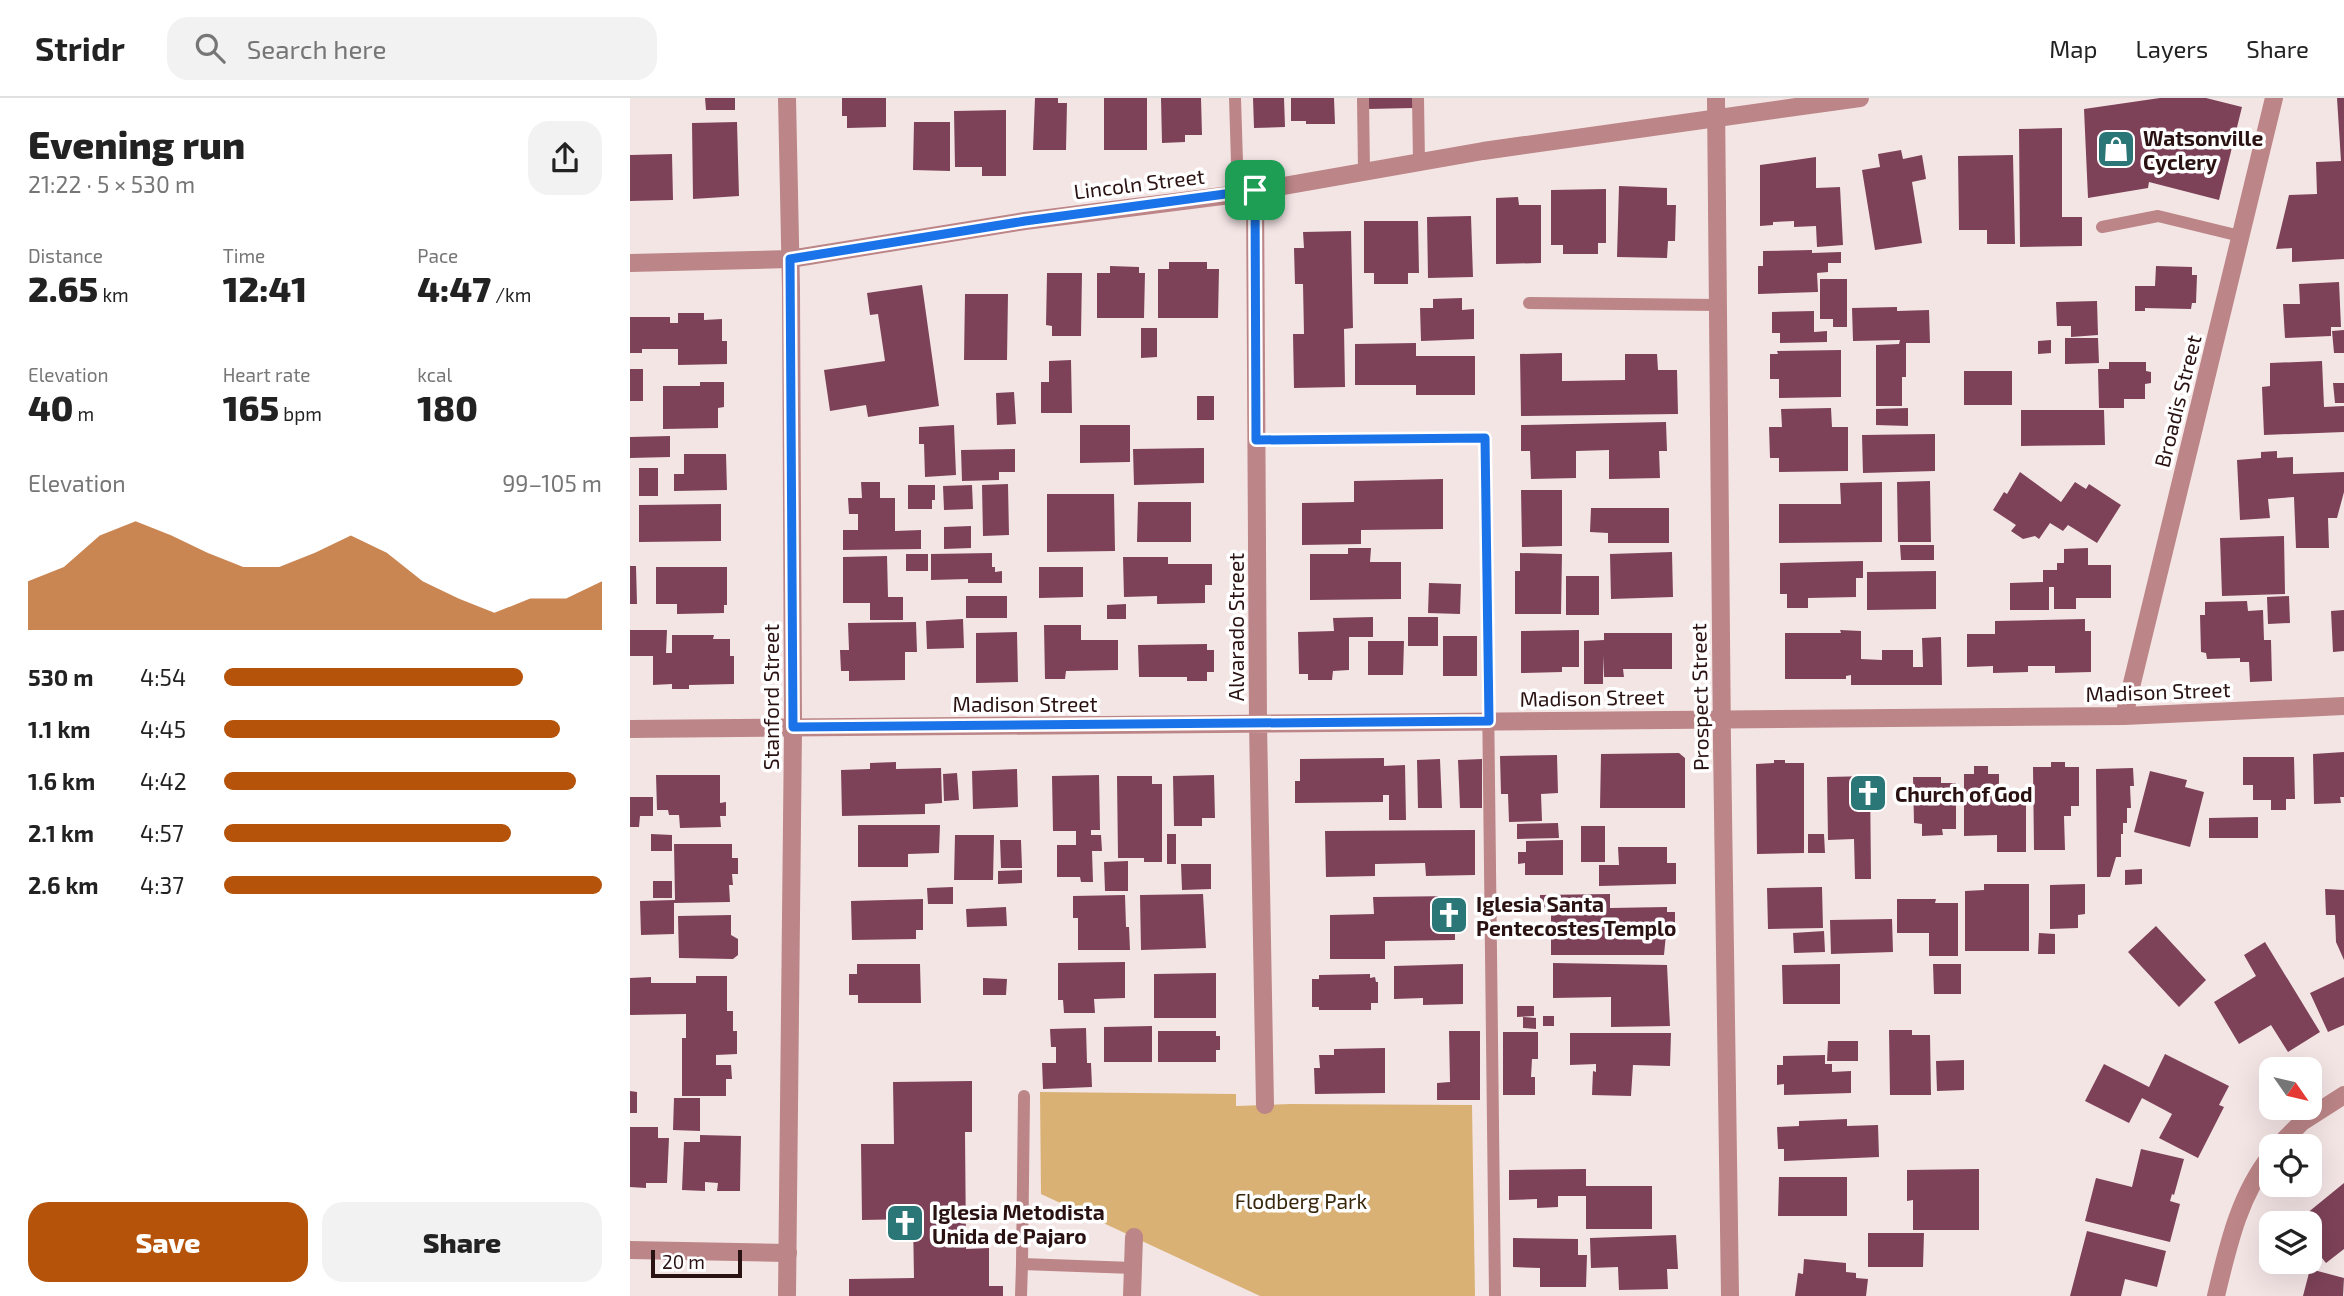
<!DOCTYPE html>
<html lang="en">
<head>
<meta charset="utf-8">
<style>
  body { margin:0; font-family:"Exo 2",sans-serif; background:#f2f2f2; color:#222; height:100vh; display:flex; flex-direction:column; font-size:26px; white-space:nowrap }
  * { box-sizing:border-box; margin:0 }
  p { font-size:23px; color:#767676 }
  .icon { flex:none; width:38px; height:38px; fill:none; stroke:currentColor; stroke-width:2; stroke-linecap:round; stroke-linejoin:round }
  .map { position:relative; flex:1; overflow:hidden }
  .panel { display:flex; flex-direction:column; background:#fff; width:630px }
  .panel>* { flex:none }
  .needle { width:46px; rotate:124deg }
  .tools { position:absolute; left:1629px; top:959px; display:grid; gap:14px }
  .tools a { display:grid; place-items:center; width:63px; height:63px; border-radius:14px; background:#fff; box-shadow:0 7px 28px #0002; font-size:35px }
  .scale { position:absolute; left:21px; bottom:18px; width:91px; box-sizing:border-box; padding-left:7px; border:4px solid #2a1112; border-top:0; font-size:19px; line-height:24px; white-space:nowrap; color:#2a1112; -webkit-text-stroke:5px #fff; paint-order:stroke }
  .pin { position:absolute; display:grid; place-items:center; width:60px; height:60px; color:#fff; margin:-30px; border-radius:14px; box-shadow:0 4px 10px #0006 }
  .round { display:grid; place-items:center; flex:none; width:74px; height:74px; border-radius:21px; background:#f2f2f2 }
  .head { display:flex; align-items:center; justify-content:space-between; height:119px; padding:0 28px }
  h1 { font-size:38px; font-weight:800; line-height:52px }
  .figures { display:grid; grid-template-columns:repeat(3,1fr); gap:10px; height:119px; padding:7px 28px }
  .figures div { display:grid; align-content:center }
  .figures b { font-size:35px; font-weight:800 }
  .figures small { font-size:19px; font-weight:400 }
  .figures p { font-size:19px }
  .chart { height:196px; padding:14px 28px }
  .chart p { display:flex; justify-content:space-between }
  .chart svg { width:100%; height:126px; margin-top:7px; fill:#b45309; opacity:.7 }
  .primary-button { display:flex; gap:14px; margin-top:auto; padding:14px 28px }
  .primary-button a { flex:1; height:80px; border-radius:21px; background:#b45309; color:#fff; font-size:28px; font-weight:800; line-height:80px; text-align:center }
  .primary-button a+a { background:#f2f2f2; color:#222 }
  ul { padding:0 28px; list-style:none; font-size:23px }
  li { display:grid; grid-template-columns:112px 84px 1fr; align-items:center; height:52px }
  li i { height:18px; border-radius:9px; background:#b45309 }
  header { display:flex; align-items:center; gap:42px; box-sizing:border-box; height:98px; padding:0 35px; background:#fff; border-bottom:2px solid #e0e0e0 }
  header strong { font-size:33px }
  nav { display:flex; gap:38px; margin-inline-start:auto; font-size:24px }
  .search { width:490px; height:63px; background:#f2f2f2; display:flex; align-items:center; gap:18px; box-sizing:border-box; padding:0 24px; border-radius:21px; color:#767676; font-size:26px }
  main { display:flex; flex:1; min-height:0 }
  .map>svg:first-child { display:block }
  .green { fill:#d9b174 }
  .building { fill:#7d4258 }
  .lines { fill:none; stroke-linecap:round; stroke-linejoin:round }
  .service { stroke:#bc8587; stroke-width:12 }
  .minor { stroke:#bc8587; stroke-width:18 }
  .tertiary { stroke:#bc8587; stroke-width:18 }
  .route-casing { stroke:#fff; stroke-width:14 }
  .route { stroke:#1a73e8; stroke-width:9 }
  .labels { text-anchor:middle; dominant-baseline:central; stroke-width:7; stroke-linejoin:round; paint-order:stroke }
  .poi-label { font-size:21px; font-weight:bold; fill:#2a1112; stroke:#fff; text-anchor:start }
  .street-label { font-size:21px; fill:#2a1112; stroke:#fff }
  .park-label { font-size:21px; fill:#38270b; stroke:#fff }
</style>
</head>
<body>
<header>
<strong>Stridr</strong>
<div class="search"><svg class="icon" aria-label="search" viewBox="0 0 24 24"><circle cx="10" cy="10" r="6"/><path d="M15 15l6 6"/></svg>Search here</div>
<nav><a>Map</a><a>Layers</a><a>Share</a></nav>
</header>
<main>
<section class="panel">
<div class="head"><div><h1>Evening run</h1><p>21:22 · 5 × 530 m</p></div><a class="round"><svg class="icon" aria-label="share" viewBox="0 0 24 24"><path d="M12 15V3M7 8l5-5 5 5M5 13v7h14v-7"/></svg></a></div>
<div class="figures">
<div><p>Distance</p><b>2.65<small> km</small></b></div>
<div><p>Time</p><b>12:41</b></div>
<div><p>Pace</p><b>4:47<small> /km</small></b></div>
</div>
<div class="figures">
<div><p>Elevation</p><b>40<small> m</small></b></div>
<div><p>Heart rate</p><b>165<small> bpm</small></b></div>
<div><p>kcal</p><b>180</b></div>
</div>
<div class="chart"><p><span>Elevation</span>99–105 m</p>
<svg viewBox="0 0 160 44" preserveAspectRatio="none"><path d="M0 44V27L10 22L20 11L30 6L40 11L50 17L60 22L70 22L80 17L90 11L100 17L110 27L120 33L130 38L140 33L150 33L160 27V44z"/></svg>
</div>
<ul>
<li><b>530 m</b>4:54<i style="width:79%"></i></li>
<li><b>1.1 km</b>4:45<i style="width:89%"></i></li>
<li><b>1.6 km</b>4:42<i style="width:93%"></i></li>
<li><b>2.1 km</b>4:57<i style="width:76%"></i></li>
<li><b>2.6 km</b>4:37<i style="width:100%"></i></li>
</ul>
<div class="primary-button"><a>Save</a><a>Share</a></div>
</section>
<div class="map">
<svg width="1714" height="1198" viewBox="0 0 1714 1198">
  <rect width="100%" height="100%" fill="#f4e5e5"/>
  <path class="green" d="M410,994L606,996V1008L661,1006L842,1007L845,1198H630L411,1096Z"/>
  <path class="building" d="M75,0H105V12H76Z
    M212,0H256V29L217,30V18H212Z
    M405,0H428V5H437L436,52H403Z
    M474,0H517V52H474Z
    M531,0H571L572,37H555V44L532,45Z
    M623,0H654L655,29L624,30Z
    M661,0H704L705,26H676V23H661Z
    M736,0H783V10L737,11Z
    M1530,0H1576L1612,9L1589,102L1519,84L1518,90L1458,100L1454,11Z
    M1707,0H1714V161L1662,164V150L1646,151L1659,97L1687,96L1686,64L1711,63Z
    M376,12V78H352V69H325L324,13Z
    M107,24L109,98L63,101L62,25Z
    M284,24H320V73L283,72Z
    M1432,30V119H1452V148L1390,149L1389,31Z
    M1271,52L1273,61L1292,57L1296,81L1282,84L1292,145L1245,152L1232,72L1250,69L1248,56Z
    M42,56L43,102L0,103V57Z
    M1383,57L1385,146H1357V132H1329L1328,58Z
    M1186,59V90L1210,89L1213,147L1187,149L1186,128L1164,129V123L1143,124V127L1130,128V67Z
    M989,88L1037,90V107H1046L1045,143H1038L1037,160L987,159Z
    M976,91V145H968V156H933V147H921V92Z
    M888,99L889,107H911V165L866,166V100Z
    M841,118L843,179L798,180L797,119Z
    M734,123H788L789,175H778V186H744V175H734Z
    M721,133L723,230L714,231L715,289L664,290L663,236H674L673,186H665L664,150H674L673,134Z
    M1182,152V155L1211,154V165H1198V174L1187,175L1188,194L1128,196V168H1133V153Z
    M539,164H577V171H589L588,220H528V171H539Z
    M480,168L509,169V175H515L514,220H467V175H480Z
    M1526,168L1562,169V177H1567L1566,205H1562L1561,211L1515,210V213H1505V188H1525Z
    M417,175H452L451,238H422V228L416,227Z
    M1190,181H1217V229H1203V221H1190Z
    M1709,184L1711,229H1701V238L1655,240L1653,206H1670L1669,186Z
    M292,187L309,308L238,319L236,307L200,313L194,272L255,263L248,216L240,217L237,195Z
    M335,196H378L377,262H334Z
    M832,200V212L844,211V241L791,243L790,210H803V201Z
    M1467,203L1468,237L1441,239V228H1427L1426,204Z
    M1267,209V213L1299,212L1300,245H1276V279H1272V308H1246V247L1269,246L1270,242L1223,243L1222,210Z
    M1184,213V234L1197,233V244L1150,245V235H1142V214Z
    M48,215H74V222L92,221V243H97V266L48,267V251H12V255H0V219H40V225H48Z
    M511,230H527V259L511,260Z
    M1714,232V255H1704L1702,233Z
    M1435,240H1468L1469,265L1435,266Z
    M1421,242V255L1408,256V243Z
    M786,245V258H845V297H786V287H725V246Z
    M1211,252V299L1149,300V281H1140V256H1148L1147,253Z
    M932,255V283L995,282V256H1027L1028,272H1047L1048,316L891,318L890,256Z
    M441,262L442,315H411V284H419V263Z
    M1692,263L1694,309L1714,308V334L1634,337L1632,289L1640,288V265Z
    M1479,264H1516V273L1521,274V285L1515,286V301H1494V310H1469L1468,271H1479Z
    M0,271H13V303H0Z
    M1334,273H1382V307H1334Z
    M70,284H94V309L88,310V330L33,331V288H70Z
    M1703,285H1714V305H1705Z
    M384,294L386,326L367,327L366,295Z
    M567,298H584V322H567Z
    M1201,310L1202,329H1218V373L1149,374V360H1140L1139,329H1152L1151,311Z
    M1278,310V328L1246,327V311Z
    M1391,312H1474L1475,347L1391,348Z
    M1036,324L1037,353H1029L1030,380L979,381V352L946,353V380L901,381L900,353H891V327Z
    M324,327L326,377L295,379L294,346H289V329Z
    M450,327H500V364L450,365Z
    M1305,336V373L1233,375L1232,337Z
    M40,338V359L0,360V339Z
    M574,350V385L504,387L503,351Z
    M385,351V374H369V382L332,383L331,352Z
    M1647,353V360L1663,359V376L1714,374V394L1707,420H1698L1699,450H1666L1664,399L1638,401L1640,420L1610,422L1607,362L1631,360V354Z
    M54,356H96L97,392L44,393V376H54Z
    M9,370H28V398H9Z
    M1390,374L1431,404L1445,384L1456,391L1459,386L1491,407L1467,445L1438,427L1433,433L1420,425L1409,441L1405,438L1393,441L1381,433L1386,427L1363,412L1374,394L1377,396Z
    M813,381V431L731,432V446L672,447V405L724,404V383Z
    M1300,383L1301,444H1268L1267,384Z
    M231,384H250V400H265V433L291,432V451L213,452V432H228V416H219L218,400H232Z
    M1252,384V444L1149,445V406H1211L1210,385Z
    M378,386L379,437L353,438L352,387Z
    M278,387H305V402H302V411H278Z
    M342,387L343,411L314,412L313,388Z
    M891,392H932V448L892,449Z
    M417,396H484L485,453L417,454Z
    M508,404H561V444H507Z
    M91,406V443L9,444V407Z
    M961,410H1039V445H978V435L960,434Z
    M341,428V450L314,451V429Z
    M1654,438L1655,496L1592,498L1590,440Z
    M1270,447H1304V462H1271Z
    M718,450H741L740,464H771V501L680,502V456H718Z
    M1458,450V467H1481V500H1446V511H1424V489H1419V512H1380V485L1413,484V472H1427V465H1434V451Z
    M1042,454L1043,499L981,501L980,456Z
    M362,455V469H365V474L372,473V485H338V481L301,482V456Z
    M890,455L932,456L931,516H885V473H890Z
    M276,456H298V473H276Z
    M257,458L258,499H273V522H240V505H213V459Z
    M493,459H538V466H582V487H575V505L527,506V498L494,499Z
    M1233,463V480H1226V499L1178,500V510H1157V496H1150V465Z
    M0,468H6L7,506H0Z
    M26,469H97V507H94V515L47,516V506H26Z
    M409,469H453V499L409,500Z
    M1306,473V511L1237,512V474Z
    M936,478H969V517H936Z
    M799,485L831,486L830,516L798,515Z
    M336,498H377V520H336Z
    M1659,498L1660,525L1638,526L1637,499Z
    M1617,503L1618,513L1633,512L1634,542H1641L1642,583L1620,584L1619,564H1610V560L1577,561L1576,555L1571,554L1570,517H1575V504Z
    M496,506V521H477V507Z
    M1714,512V553L1703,554L1701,513Z
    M743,519V539H719V572L703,573L702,582H678V576H669L668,534L704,533L703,520Z
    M778,519H808V548H778Z
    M333,521L334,550L297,551L296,523Z
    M1455,521V533H1461V574L1425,575V568H1398V574L1363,575V568L1337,569V536H1365V523Z
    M286,524L287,554H275V582L219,583V573H211L210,552H219L218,525Z
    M414,527H451V542H488V572L436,573L435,581H415Z
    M0,532H37L36,555H42V537H84L83,541H100V558H104V586L59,587V591H42V586L23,587V558H0Z
    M949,532V569H932V574L891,575V533Z
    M1210,532L1231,533V561L1252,562V552H1283V569H1293L1292,540L1311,539L1312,587H1221V577L1216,578V581H1155V535H1211Z
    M387,534L388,584L346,585V535Z
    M974,535H1042V571H993L994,579H974L973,557V586H954V543L974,542Z
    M813,538H847V578H813Z
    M738,543H774L773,577H738Z
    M577,546V552H584V574H577V583H557V579H509L508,547Z
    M1714,654V699H1710L1711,705L1684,706L1683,656Z
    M1049,655L1055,660V710H970L971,656Z
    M927,657L928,695L911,696L912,723L879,724L878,696H871L870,658Z
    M1613,659H1664L1665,701H1656V712H1641V702H1623V687H1613Z
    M754,660V668L775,667L776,722H759V697H753V704L665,705V683H670V661Z
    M810,661L812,710H788L787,662Z
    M852,661V710H830L828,662Z
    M1144,662H1155V665H1174V755L1127,756L1126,666L1144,665Z
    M266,664V671L311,670L312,705L295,706V716L212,718L211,672L240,671V665Z
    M1421,664H1435V669H1449V708H1441V718H1434L1435,752H1404L1403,669H1421Z
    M1344,668H1358V676H1369V693L1396,692V754H1367V737L1334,738V676H1344Z
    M1503,670L1504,688H1500L1501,710H1497V725H1493V736H1491V759H1486L1480,779H1467L1466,671Z
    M387,671L388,709L343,711L342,673Z
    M1520,673L1557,682L1555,689L1574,694L1560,749L1504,734Z
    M327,675L329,702L314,703L313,676Z
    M26,677H90V705L96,704V718H90L91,729L50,730L49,717H39L38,712H27Z
    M469,677L470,732H461V737H471L472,753H462L463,784H451L450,779H427V747H446V733H423L422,678Z
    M584,677L585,720H572V728H544L543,678Z
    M487,678H522V686H532V764H514V760H488Z
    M1240,678L1241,781H1225L1224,741L1198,742L1197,679Z
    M1283,679H1311V685H1326V731H1312L1313,737L1292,738V726L1284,725Z
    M0,699H23V718H10L9,729H0Z
    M1628,719V740H1579V720Z
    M928,725L929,740L887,741V726Z
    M228,727H310L309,755L278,756V769H228Z
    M951,728H975V764H951Z
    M845,732V777L796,778L795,765L745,766V778L696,779L695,733Z
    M21,736L42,737V753H21Z
    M537,736H546V766H537Z
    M1178,736H1194L1195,755H1178Z
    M325,737H364L363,782H324Z
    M370,742H391L392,770H371Z
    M933,742V777H895V765L888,766V754H896V743Z
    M44,746H102V760H108V776H102L103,787H99L100,804L44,805V836L11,837L10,803L45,802Z
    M988,749H1037V765H1046V786L969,788V767H989Z
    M498,763V793H475L474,764Z
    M551,766H581V791L552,792Z
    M1512,771V786L1495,787V772Z
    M392,772V785L368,786V773Z
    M23,783H42V800H23Z
    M1354,786H1399V853H1335V793L1354,792Z
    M1455,786V816L1448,817V830L1420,831V787Z
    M323,789V806H298L297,790Z
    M1192,789L1193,830L1138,831L1137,790Z
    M1695,791L1714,792V862L1706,844L1705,817H1696Z
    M573,796L576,850L511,852L510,797Z
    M980,796V810L1037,809V814H1045V836H1036L1034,857H921V813H910V797Z
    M495,797L496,829H499L500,852H448V820H443V798Z
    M825,798V842L755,843V861H700V817L744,816L743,799Z
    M293,801V832H286V841L222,842L221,803Z
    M1267,801H1306L1305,805H1328V858H1299V835H1267Z
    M376,809L377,828L337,829L336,811Z
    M101,817V837L108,841V857L103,861L49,860L48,818Z
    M1262,821L1263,854L1201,856L1200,822Z
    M1526,828L1576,882L1549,909L1498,854Z
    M1194,833L1195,854L1164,855L1163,835Z
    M1409,835L1425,836V856H1408Z
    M1635,844L1690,934L1658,954L1641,927L1609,946L1584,904L1626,878L1614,857Z
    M495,864V900L464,901L465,915H434L433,902H428V865Z
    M923,865L1037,867L1040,928L981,929V899L923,900Z
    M227,866H290L291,905H228V897H219V876H227Z
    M833,866V906L793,907V900L764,901V868Z
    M1210,866V906H1153L1152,867Z
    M1303,866H1331V896H1304Z
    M586,875V920H524V876Z
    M740,876V880L745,879L746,884H748V905H741V912H689V909H682V881H689V877Z
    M66,878H97V913H103V933H107V956L86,957V967H101L102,981H96V998H52V940H56V916L0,917V880L21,879V885H66Z
    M1714,879V927L1698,934L1680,895Z
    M353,880L377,881L376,897H353Z
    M887,908H904V918L887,919Z
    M913,918H924V928H913Z
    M893,919L906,920V931L893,930Z
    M522,928V964H474V929Z
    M456,930L457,965H461L462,989L413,991L412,965H426V949H421L420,931Z
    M1259,932H1282V937H1300L1301,997H1260Z
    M528,933H586V938H590V952H586V964H528Z
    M819,933H850V1002H807V985L820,984Z
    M873,934H908V961H902L901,979H905V997H873Z
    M940,935H1041L1040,968L1003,967L1001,998L962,997L963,973L966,974V966L940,967Z
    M1198,943H1228V963H1197Z
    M755,950V995L685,996L684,970H690L689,957H704V951Z
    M1535,956L1599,988L1589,1007L1594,1009L1568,1060L1529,1040L1542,1016L1512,1000L1499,1025L1455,1003L1474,966L1519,989Z
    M1195,957V966H1202V974L1221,973V995L1154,997V986L1147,987V967H1153V958Z
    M1334,962V992L1307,993L1306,963Z
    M342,983V1034H335L336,1151L359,1150V1188H373V1198H219V1181L284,1180L283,1121L232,1122L231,1046H264L263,984Z
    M0,993L7,994V1015H0Z
    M44,1000H70V1033L43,1032Z
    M1217,1021V1028L1248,1027L1249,1059L1154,1063V1051H1148L1147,1029L1169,1028V1023Z
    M0,1029H28V1040H39L37,1085H16V1090L0,1089Z
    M70,1037L111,1038L110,1093H87L88,1085L75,1084V1093L52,1092L54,1044H70Z
    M1511,1051L1554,1061L1544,1097L1542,1096L1540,1103L1550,1106L1540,1144L1455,1123L1466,1080L1502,1089Z
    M956,1071V1088H1022V1131H956V1098H928V1109L907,1110V1101L879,1102V1072Z
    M1349,1071V1132H1283V1102L1277,1103V1072Z
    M1149,1079H1217V1118H1148Z
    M1714,1085V1151L1696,1165L1692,1160L1683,1168L1680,1165V1125H1665Z
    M1457,1133L1536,1153L1527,1189L1495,1181L1491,1198H1440Z
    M1238,1135H1294L1293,1169H1238Z
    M1046,1137L1048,1171H1037L1038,1191L989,1192L988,1169L961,1170L960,1140Z
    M883,1140L948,1141V1157H957L956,1189H910V1170L883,1169Z
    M1174,1161L1216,1165V1174L1226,1175V1180L1238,1181L1236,1198H1165L1168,1175L1173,1176Z
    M1680,1171L1714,1180L1713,1198H1673Z"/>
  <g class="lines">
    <path class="service" d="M605,0L608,96
      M733,0L734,73
      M788,0L789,64
      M1472,129L1528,118L1610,138
      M899,205L1088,207
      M626,342L855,340L865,1198
      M394,998L392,1166L503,1170
      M391,1198L392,1166"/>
    <path class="minor" d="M1086,0L1092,646L1100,1198
      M625,92L628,625L635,1007
      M1494,618L1644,0
      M0,631L1494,618L1714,608
      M1648,1048L1672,1024L1714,997
      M0,1152L158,1155
      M502,1198L504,1139
      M1586,1198C1598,1148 1609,1097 1642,1056"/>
    <path class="tertiary" d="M0,165L160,161L395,123L608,96L853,53L1230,0
      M157,1198L163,630L161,190L157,0"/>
  </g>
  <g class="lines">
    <defs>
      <path id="route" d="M625,92L626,342L855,340L859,623L163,629L160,161L395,123Z"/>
    </defs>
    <use href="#route" class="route-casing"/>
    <use href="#route" class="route"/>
  </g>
  <defs>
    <symbol id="shop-square" viewBox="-11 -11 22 22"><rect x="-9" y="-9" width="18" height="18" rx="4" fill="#2b7677" stroke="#fff"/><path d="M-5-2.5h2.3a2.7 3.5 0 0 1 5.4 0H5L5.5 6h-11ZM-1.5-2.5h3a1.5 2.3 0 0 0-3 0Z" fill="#fff"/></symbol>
    <symbol id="church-square" viewBox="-11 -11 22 22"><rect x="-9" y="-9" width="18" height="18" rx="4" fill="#2b7677" stroke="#fff"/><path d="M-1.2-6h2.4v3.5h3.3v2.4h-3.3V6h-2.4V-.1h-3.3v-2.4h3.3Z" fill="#fff"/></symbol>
  </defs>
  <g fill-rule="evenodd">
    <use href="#shop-square" x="1464" y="29" width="44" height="44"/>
    <use href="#church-square" x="1216" y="673" width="44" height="44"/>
    <use href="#church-square" x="797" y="795" width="44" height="44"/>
    <use href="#church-square" x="253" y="1103" width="44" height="44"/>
  </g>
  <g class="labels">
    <g class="poi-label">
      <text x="1513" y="39">Watsonville<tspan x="1513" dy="24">Cyclery</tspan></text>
      <text x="1265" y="695">Church of God</text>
      <text x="846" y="805">Iglesia Santa<tspan x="846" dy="24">Pentecostes Templo</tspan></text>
      <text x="302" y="1113">Iglesia Metodista<tspan x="302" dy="24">Unida de Pajaro</tspan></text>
    </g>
    <g class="street-label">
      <text transform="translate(509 85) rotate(-7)">Lincoln Street</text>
      <text transform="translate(1547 303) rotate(-76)">Broadis Street</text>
      <text transform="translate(605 529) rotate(-90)">Alvarado Street</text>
      <text transform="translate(1528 593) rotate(-2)">Madison Street</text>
      <text transform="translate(140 599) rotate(-90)">Stanford Street</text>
      <text transform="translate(962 599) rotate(-1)">Madison Street</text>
      <text transform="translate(1069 599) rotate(-91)">Prospect Street</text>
      <text x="395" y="605">Madison Street</text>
    </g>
    <g class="park-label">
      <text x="671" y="1102">Flodberg Park</text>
    </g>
  </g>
</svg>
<div class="tools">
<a><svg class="needle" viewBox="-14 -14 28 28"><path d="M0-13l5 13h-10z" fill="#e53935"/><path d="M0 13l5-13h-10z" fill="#767676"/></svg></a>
<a><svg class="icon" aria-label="locate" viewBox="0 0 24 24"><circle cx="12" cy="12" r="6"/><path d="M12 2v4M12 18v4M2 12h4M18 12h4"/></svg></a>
<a><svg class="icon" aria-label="layers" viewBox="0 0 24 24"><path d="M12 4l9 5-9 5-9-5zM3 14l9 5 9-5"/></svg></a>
</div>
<div class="scale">20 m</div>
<div class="pin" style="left:625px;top:92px;background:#1e9e55"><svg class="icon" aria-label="arrive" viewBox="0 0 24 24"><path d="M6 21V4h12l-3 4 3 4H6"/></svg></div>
</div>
</main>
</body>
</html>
